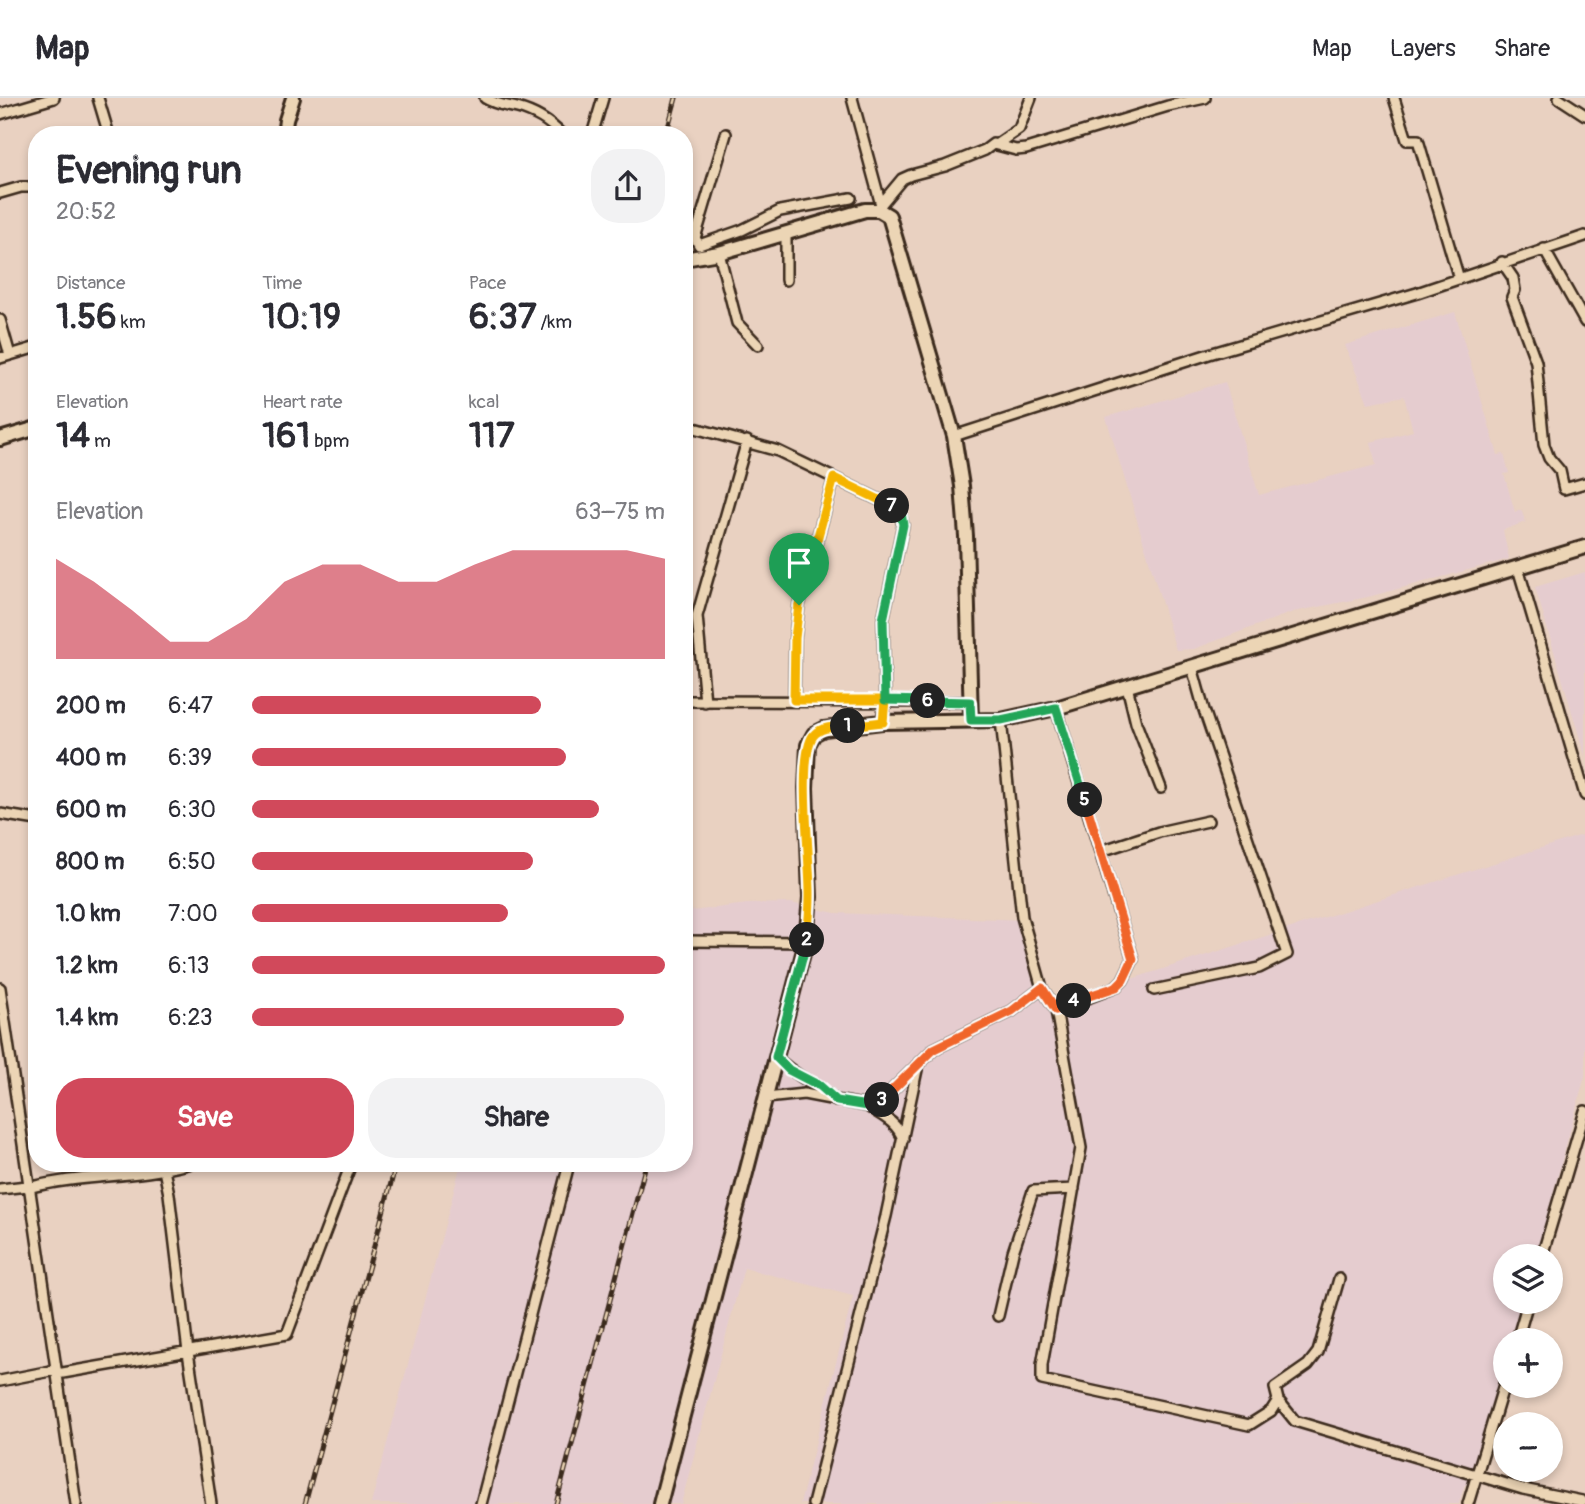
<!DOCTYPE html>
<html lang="en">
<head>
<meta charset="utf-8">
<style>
  body { margin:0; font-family:Pangolin,sans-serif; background:#f2f2f3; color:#2b2b33; height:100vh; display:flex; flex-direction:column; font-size:26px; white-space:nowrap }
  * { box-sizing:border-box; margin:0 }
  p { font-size:23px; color:#7c7c81 }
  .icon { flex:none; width:38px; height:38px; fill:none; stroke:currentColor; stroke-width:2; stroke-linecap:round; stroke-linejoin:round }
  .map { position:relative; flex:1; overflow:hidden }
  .side { position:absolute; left:28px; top:28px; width:665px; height:1046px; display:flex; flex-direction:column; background:#fff; border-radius:28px; box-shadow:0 4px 10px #0003 }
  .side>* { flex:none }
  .controls { position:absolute; left:1493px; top:1146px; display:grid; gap:14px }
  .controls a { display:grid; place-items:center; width:70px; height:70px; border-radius:50%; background:#fff; box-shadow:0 4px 10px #0003; font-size:35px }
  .pin { position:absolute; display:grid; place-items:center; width:60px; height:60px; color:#fff; margin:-72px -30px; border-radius:50% 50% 50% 0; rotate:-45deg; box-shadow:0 0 7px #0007 }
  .pin .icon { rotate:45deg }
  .km { position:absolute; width:35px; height:35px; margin:-18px; border-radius:50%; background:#222; color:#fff; font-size:19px; line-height:35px; text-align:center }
  .round { display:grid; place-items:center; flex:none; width:74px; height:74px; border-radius:28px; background:#f2f2f3 }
  .summary { display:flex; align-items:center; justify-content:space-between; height:119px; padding:0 28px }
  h1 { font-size:38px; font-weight:700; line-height:52px }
  .stats { display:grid; grid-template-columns:repeat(3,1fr); gap:10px; height:119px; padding:7px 28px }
  .stats div { display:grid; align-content:center }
  .stats b { font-size:35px; font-weight:700 }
  .stats small { font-size:19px; font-weight:400 }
  .stats p { font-size:19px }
  .chart { height:196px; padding:14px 28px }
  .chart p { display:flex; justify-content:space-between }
  .chart svg { width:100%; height:126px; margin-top:7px; fill:#d1495b; opacity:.7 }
  .button { display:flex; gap:14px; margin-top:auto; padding:14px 28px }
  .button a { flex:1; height:80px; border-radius:28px; background:#d1495b; color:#fff; font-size:28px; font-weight:700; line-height:80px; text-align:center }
  .button a+a { background:#f2f2f3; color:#2b2b33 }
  ul { padding:0 28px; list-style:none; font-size:23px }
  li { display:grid; grid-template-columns:112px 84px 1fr; align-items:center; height:52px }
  li i { height:18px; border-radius:9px; background:#d1495b }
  header { display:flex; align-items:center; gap:42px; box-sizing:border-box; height:98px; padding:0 35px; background:#fff; border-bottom:2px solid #e1e1e2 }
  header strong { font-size:33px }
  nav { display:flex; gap:38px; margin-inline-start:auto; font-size:24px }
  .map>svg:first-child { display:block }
  .built { fill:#e5cccf }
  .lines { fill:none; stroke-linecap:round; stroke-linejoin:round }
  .street-casing { stroke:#3b2a1e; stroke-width:14 }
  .secondary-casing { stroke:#3b2a1e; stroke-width:18 }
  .street { stroke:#ecd5b5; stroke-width:9 }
  .secondary { stroke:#ecd5b5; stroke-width:12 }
  .rail-casing { stroke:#3b2a1e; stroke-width:5 }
  .rail { stroke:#ecd5b5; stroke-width:2.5; stroke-dasharray:8; stroke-linecap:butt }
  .split-1-casing { stroke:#fff; stroke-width:14 }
  .split-2-casing { stroke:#fff; stroke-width:14 }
  .split-3-casing { stroke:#fff; stroke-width:14 }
  .split-4-casing { stroke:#fff; stroke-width:14 }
  .split-5-casing { stroke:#fff; stroke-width:14 }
  .split-6-casing { stroke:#fff; stroke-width:14 }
  .split-7-casing { stroke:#fff; stroke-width:14 }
  .split-8-casing { stroke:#fff; stroke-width:14 }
  .split-1 { stroke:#f5b400; stroke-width:9 }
  .split-2 { stroke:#f5b400; stroke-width:9 }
  .split-3 { stroke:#22a559; stroke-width:9 }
  .split-4 { stroke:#f0652b; stroke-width:9 }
  .split-5 { stroke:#f0652b; stroke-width:9 }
  .split-6 { stroke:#22a559; stroke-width:9 }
  .split-7 { stroke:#22a559; stroke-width:9 }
  .split-8 { stroke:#f5b400; stroke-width:9 }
</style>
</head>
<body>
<header>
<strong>Map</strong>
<nav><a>Map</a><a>Layers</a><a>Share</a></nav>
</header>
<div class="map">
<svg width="1585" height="1406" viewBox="0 0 1585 1406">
  <rect width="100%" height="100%" fill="#e9d1c1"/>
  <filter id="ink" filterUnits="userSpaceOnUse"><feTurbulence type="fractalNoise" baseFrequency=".0143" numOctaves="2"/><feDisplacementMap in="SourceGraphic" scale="14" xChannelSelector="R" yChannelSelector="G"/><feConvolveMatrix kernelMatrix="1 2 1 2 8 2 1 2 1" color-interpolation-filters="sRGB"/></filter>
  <g filter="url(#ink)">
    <path class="built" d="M1455,214L1498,357L1504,356L1509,375L1504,376L1515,414L1521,412L1526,424L1503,432L1509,461L1368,499L1293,514L1194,551L1176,552L1106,319L1225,284L1259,397L1376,367L1371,344L1413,333L1404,298L1368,305L1345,247Z
      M1585,474V658L1535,489Z
      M1585,736V978L1536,1158H1505V1204H1524L1513,1242H1505V1273L1477,1378L1464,1388L1459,1406H800L853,1198L744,1170L681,1406H371L461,1066H684V814L747,806L791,805L835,815L1026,822L1035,865L1053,903L1116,886Z"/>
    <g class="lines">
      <defs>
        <path id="street" d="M98,0L109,37
          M485,0C496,7 505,7 517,10C536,15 549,23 562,37
          M852,0L881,107
          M1394,0L1407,42H1418L1459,181
          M1559,0L1585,17
          M0,16L54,0
          M592,37L603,0
          M997,46L1019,31L1031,0
          M0,95L21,89H37
          M882,105L902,81L911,77L945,68L985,52L993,46L1016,52L1026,51L1168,8L1205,0
          M684,138L695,140L699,147L742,132L780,113L851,100
          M695,140L726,36
          M1544,151L1585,224
          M719,155L737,225L758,247
          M1502,164L1513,180L1515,192L1512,199L1536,264L1544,347L1549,360L1560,373L1564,391L1585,385
          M786,182V136
          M0,222L10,257
          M0,260L37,249
          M684,327L778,353L894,409L900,415L903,427L883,522L885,602L882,624
          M954,338L1209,256L1417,195L1585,138
          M1518,470L1585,697
          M1127,588L1136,625L1161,690
          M794,602L795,540L799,507L834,380
          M684,603L970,604
          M705,604L697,518L747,343
          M1056,610L1133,861L1123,882L1116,889L1056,912
          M0,716L37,722
          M1101,753L1159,734L1208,723
          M684,843L806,844
          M0,890L76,1406
          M1042,890L1056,912L1081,1050L1042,1267V1282L1249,1327L1271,1313L1278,1302
          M1154,892L1259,870L1287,856L1204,612L1192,569
          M776,959C794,978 817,986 836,1003
          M766,1000L804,996L867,1008L882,1002L934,951L1012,913L1042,890L1022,819L1001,622
          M867,1008C882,1018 896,1023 903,1041
          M165,1066L164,1072L169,1096L188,1254L211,1406
          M28,1090C81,1076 136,1080 188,1066
          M0,1091L27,1088
          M1542,1158L1585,1013
          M1339,1181L1318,1254L1308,1267L1275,1290L1278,1302L1295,1323L1523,1391L1582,1403
          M998,1218L1013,1154L1033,1093L1074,1091
          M1517,1242L1528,1204
          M57,1276L287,1236L351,1066
          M0,1283L56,1272
          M481,1406L569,1066
          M813,1406L886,1118L918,967
          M1468,1406L1505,1283"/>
        <path id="secondary" d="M284,37L286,22L293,0
          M684,161L719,155L865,112H879L889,118L954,338L962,388L966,438L971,622
          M0,341L37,330
          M660,1406L806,844L810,799L806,690L808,647L814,636L824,631L882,624L1001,622L1056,610L1585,449"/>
      </defs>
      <use href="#street" class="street-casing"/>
      <use href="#secondary" class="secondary-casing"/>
      <use href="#street" class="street"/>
      <use href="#secondary" class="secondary"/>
      <defs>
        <path id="rail" d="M666,37L676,0
          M305,1406L396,1066
          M556,1406L646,1066"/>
      </defs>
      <use href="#rail" class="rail-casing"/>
      <use href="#rail" class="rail"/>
    </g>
  </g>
  <g class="lines" filter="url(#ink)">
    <defs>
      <path id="split-1" d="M799,507L795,540L794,602H885L883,624L848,628"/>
      <path id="split-2" d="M807,842C808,828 810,814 810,799C811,767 797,660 813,638C820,628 836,629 848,628"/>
      <path id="split-3" d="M807,842L776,959L789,972L820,988L837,1003L867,1008L882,1002"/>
      <path id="split-4" d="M882,1002L934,951L1012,913L1042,890L1056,912L1074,903"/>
      <path id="split-5" d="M1074,903L1116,889L1123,882L1133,861L1085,702"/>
      <path id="split-6" d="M928,603L970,604L971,622H1001L1056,610L1085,702"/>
      <path id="split-7" d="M892,408L901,415L903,427L883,522L885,602L928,603"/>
      <path id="split-8" d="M799,507L834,380L892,408"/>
    </defs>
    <use href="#split-1" class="split-1-casing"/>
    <use href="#split-2" class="split-2-casing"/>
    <use href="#split-3" class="split-3-casing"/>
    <use href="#split-4" class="split-4-casing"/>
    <use href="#split-5" class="split-5-casing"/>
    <use href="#split-6" class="split-6-casing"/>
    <use href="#split-7" class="split-7-casing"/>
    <use href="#split-8" class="split-8-casing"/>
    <use href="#split-1" class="split-1"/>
    <use href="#split-2" class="split-2"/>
    <use href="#split-3" class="split-3"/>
    <use href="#split-4" class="split-4"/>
    <use href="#split-5" class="split-5"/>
    <use href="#split-6" class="split-6"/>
    <use href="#split-7" class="split-7"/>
    <use href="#split-8" class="split-8"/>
  </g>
</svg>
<div class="controls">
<a><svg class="icon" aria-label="layers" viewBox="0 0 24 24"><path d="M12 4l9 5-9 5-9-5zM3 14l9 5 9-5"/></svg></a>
<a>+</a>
<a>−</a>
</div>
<div class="pin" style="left:799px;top:507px;background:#1e9e55"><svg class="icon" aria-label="arrive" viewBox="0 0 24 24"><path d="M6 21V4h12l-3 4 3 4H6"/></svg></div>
<b class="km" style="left:848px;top:628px">1</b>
<b class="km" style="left:807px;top:842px">2</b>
<b class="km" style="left:882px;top:1002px">3</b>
<b class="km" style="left:1074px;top:903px">4</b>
<b class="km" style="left:1085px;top:702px">5</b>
<b class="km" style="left:928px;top:603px">6</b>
<b class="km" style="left:892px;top:408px">7</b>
<section class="side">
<div class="summary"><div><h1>Evening run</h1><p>20:52</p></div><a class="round"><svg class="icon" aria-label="share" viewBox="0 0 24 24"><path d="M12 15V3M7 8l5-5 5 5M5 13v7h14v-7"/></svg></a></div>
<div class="stats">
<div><p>Distance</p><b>1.56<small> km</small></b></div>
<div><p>Time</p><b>10:19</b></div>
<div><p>Pace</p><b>6:37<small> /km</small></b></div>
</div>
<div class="stats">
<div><p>Elevation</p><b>14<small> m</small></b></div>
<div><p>Heart rate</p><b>161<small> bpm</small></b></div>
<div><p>kcal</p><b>117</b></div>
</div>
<div class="chart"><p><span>Elevation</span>63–75 m</p>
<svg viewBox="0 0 160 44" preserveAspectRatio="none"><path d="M0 44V9L10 17L20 27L30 38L40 38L50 30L60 17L70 11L80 11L90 17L100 17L110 11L120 6L130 6L140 6L150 6L160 9V44z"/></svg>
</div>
<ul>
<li><b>200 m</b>6:47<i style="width:70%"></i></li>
<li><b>400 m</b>6:39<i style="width:76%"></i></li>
<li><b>600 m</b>6:30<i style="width:84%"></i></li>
<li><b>800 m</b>6:50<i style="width:68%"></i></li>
<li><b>1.0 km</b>7:00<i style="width:62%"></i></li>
<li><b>1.2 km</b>6:13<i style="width:100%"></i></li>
<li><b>1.4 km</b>6:23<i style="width:90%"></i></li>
</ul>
<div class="button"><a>Save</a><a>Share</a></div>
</section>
</div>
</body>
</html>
